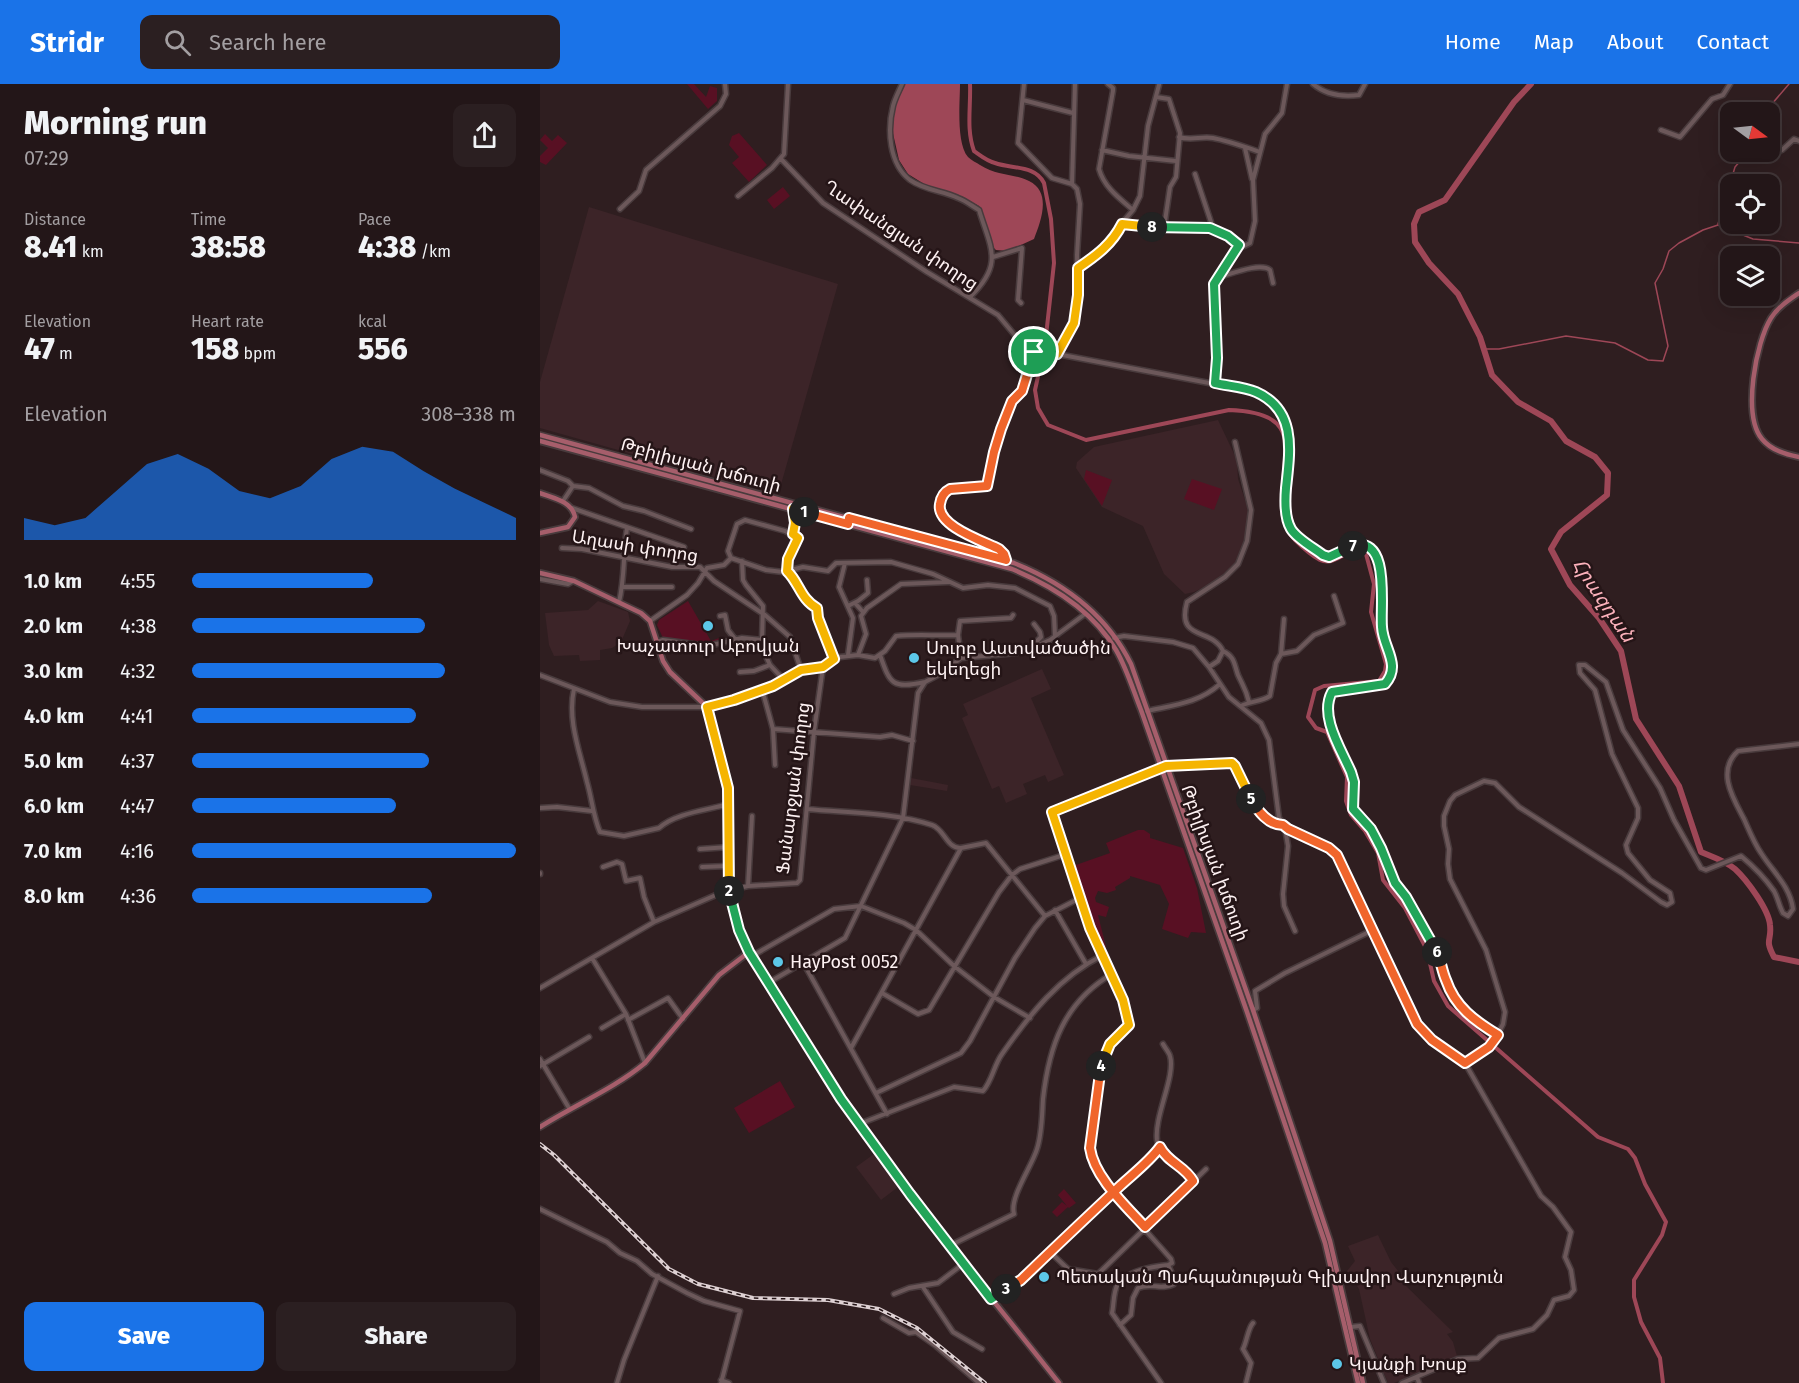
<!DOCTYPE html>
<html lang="en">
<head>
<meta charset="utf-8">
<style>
  body { margin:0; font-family:"Fira Sans","Noto Sans Armenian",sans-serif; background:#2b1f21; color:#f1f3f6; height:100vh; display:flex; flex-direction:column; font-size:22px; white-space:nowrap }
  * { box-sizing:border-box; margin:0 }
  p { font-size:20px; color:#a39fa2 }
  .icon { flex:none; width:33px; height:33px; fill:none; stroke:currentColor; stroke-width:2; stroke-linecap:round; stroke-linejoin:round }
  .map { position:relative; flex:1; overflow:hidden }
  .drawer { display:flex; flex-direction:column; background:#231618; width:540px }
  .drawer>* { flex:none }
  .needle { width:39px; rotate:105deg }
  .fabs { position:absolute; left:1180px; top:18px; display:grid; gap:12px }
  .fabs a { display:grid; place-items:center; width:60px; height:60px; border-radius:12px; background:#231618; box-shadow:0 6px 24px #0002,0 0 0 2px #403537; font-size:30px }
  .pin { position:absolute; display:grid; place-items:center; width:51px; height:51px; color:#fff; margin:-26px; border:3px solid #fff; border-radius:50%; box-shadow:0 2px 6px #0007 }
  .km { position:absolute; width:30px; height:30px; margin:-15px; border-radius:50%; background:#222; color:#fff; font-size:16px; line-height:30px; text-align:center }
  .round { display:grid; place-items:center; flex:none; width:63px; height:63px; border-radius:12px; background:#2b1f21 }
  .overview { display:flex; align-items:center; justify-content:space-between; height:102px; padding:0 24px }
  h1 { font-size:33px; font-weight:800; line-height:45px }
  .figures { display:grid; grid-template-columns:repeat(3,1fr); gap:9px; height:102px; padding:6px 24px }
  .figures div { display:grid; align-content:center }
  .figures b { font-size:30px; font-weight:800 }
  .figures small { font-size:16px; font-weight:400 }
  .figures p { font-size:16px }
  .chart { height:168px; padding:12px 24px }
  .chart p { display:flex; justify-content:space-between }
  .chart svg { width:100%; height:108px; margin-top:6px; fill:#1a73e8; opacity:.7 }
  .action { display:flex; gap:12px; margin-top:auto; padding:12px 24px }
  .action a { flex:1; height:69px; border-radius:12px; background:#1a73e8; color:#fff; font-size:24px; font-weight:800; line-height:69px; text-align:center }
  .action a+a { background:#2b1f21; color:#f1f3f6 }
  ul { padding:0 24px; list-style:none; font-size:20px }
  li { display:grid; grid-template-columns:96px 72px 1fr; align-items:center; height:45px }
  li i { height:15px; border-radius:8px; background:#1a73e8 }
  header { display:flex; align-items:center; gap:36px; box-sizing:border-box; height:84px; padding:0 30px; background:#1a73e8; color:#fff }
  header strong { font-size:28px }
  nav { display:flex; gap:33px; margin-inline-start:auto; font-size:21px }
  .search { width:420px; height:54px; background:#2b1f21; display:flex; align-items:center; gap:15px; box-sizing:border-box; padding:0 21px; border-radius:12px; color:#a39fa2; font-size:22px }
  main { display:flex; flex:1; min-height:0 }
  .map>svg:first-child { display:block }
  .built { fill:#3c2428 }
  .green { fill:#581023 }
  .water { fill:#9e4757 }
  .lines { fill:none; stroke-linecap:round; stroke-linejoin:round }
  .stream { stroke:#9e4757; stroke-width:1.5 }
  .canal { stroke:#9e4757; stroke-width:4 }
  .river { stroke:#9e4757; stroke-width:6 }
  .minor-casing { stroke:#493b3d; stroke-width:7 }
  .major-casing { stroke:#493b3d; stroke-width:8 }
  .minor { stroke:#6c585a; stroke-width:4 }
  .major { stroke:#a65e6b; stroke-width:4.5 }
  .rail-casing { stroke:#ded1d3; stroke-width:4 }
  .rail { stroke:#251517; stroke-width:1.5; stroke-dasharray:4.5; stroke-linecap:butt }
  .split-1-casing { stroke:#fff; stroke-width:12 }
  .split-2-casing { stroke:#fff; stroke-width:12 }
  .split-3-casing { stroke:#fff; stroke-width:12 }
  .split-4-casing { stroke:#fff; stroke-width:12 }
  .split-5-casing { stroke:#fff; stroke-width:12 }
  .split-6-casing { stroke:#fff; stroke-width:12 }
  .split-7-casing { stroke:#fff; stroke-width:12 }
  .split-8-casing { stroke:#fff; stroke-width:12 }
  .split-9-casing { stroke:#fff; stroke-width:12 }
  .split-1 { stroke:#f0652b; stroke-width:8 }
  .split-2 { stroke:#f5b400; stroke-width:8 }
  .split-3 { stroke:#22a559; stroke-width:8 }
  .split-4 { stroke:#f0652b; stroke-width:8 }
  .split-5 { stroke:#f5b400; stroke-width:8 }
  .split-6 { stroke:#f0652b; stroke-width:8 }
  .split-7 { stroke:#22a559; stroke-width:8 }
  .split-8 { stroke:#22a559; stroke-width:8 }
  .split-9 { stroke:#f5b400; stroke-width:8 }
  .poi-dot { fill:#5cc7e8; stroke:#251517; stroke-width:2 }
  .labels { text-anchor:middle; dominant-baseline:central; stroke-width:5; stroke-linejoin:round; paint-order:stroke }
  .street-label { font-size:18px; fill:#fef2f3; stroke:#251517 }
  .poi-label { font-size:18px; fill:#fef2f3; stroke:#251517; text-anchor:start }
  .water-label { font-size:20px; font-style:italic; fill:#fcb1bb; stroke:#251517 }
</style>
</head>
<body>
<header>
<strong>Stridr</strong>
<div class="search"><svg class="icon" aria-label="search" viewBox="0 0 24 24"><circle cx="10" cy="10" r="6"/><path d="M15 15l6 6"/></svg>Search here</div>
<nav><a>Home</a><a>Map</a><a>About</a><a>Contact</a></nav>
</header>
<main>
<section class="drawer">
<div class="overview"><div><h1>Morning run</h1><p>07:29</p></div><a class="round"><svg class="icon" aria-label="share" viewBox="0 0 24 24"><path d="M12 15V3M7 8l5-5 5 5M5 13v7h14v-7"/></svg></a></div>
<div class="figures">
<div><p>Distance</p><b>8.41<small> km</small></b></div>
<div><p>Time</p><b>38:58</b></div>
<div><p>Pace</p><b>4:38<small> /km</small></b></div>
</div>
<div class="figures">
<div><p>Elevation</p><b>47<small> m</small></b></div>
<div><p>Heart rate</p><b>158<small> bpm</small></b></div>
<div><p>kcal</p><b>556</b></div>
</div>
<div class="chart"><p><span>Elevation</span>308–338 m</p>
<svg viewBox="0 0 160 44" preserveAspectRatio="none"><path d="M0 44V35L10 38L20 35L30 24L40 13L50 9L60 15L70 24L80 27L90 22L100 11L110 6L120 8L130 16L140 23L150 29L160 35V44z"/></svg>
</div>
<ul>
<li><b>1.0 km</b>4:55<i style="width:56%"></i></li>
<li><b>2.0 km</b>4:38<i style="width:72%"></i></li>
<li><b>3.0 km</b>4:32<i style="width:78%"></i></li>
<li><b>4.0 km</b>4:41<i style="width:69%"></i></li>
<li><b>5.0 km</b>4:37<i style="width:73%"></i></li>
<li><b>6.0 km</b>4:47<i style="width:63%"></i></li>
<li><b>7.0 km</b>4:16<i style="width:100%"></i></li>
<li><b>8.0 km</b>4:36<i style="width:74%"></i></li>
</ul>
<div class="action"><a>Save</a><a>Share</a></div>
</section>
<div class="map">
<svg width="1259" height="1299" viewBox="0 0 1259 1299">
  <rect width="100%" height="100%" fill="#2f1e20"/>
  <path class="built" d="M49,123L298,200L238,411L0,344V298Z
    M678,336L697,376L698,395L708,425L707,441L704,456L695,479L675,498L654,508L645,510L624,490L603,442L562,423L536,384L537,378L554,363Z
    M58,517L88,528L90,537L81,558L72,564L60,566V576L40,577L39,571L14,572L9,561L5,529L48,526Z
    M502,585L511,605L491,614L524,691L508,698L505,691L483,700L487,710L466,719L459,702L452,705L422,634L428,631L423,620Z
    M371,694L408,701L407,707L370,701Z
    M334,1070L358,1103L341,1116L316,1083Z
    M838,1151L851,1178L866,1197L864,1200L913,1248L907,1250L913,1258L917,1272L915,1275L854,1299H848L844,1290H841V1282L830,1255L819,1205L807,1187L815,1177L808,1162Z"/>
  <path class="green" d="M147,0H154L166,13L170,2L177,4V17L168,25Z
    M199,49L227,81L209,98L192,79L199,73L189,61L192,52Z
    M5,50L12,57L18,51L27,59L6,81L0,78V72L8,64L0,56Z
    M243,103L250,112L234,125L227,116Z
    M546,386L572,396L562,422L544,395Z
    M652,395L682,405L674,426L644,415Z
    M148,517L171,557L179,554L180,557L169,561L123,554L117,541L119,536Z
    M598,746H604L610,750V754L643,764L657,804L666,849L651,848L648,854L622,845L629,820L620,801L590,792V794L575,803L576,806L567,809L558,807L555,814L556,818L569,823L566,833L558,831L566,863L563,865L533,782L570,769L566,759Z
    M240,997L255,1023L209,1049L194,1024Z
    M524,1105L536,1119L529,1124L528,1123L517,1133L512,1128L522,1118L527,1122L518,1111Z"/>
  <path class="water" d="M365,0H420C420,18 416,59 428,73C431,76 437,79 440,81C457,92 472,89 489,97C512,108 501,137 494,155L468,167L456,166L451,161L439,122L420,112L389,103L368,90L359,76L352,45V29Z"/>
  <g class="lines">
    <path class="stream" d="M1225,28L1249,0
      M1178,140L1195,83L1208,68
      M944,265H959L1026,252L1075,259L1108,276L1123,277L1128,262L1115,199L1123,185L1129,167L1139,159L1163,146L1178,141L1213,155L1259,159"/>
    <path class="canal" d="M430,0C431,23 426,45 434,67C441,72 447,77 455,79C472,85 495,81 504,99L511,135L514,179L505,261L495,306L498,324L508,341L546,356L689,326C774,329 735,375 744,431C745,442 747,448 755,456C761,462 771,471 780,476C797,484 807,459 826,470L834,500L831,528L846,580L845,587L839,597L784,602L775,606L768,633L776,644L787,648L807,693L806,717L811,731L825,747L838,769L843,796L865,824L887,866L894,897L908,922L1058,1053L1088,1065L1095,1074L1105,1100L1126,1138L1122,1151L1094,1196V1213L1101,1238L1120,1274L1123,1299"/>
    <path class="river" d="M991,0L974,18L905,116L879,128L874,140L875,158L889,179L918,210L940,253L952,291L978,318L1011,337L1026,357L1055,373L1068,389L1067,411L1021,448L1011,465L1030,501L1059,534L1081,567L1096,635L1139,702L1161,768C1173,773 1186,777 1195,785C1207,796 1229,826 1230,841C1232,858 1224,854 1234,873L1259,878"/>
    <defs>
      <path id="minor" d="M362,0C359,7 355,14 353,22C347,46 349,80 370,96C384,106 403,107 418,114C426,117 432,122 439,126C451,165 464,180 430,213
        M484,0L478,59L512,94L532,100
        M568,0L573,4V7L559,85C564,103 579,114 593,126
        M773,0C786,11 803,13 819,11L825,0
        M616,13L629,15L640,49L636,93L630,103L624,144
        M483,16L533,29
        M1121,46L1140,53L1172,15L1183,11L1190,0
        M639,53C651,57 661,52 673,54C689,57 705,63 720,68
        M705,64L712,95
        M562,66L589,72L636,77
        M1235,68L1242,66L1254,55L1259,57
        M241,75L283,119L387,188L458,231L488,267L517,270L711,307C770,324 741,385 747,427C747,433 748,440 751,445C757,455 774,464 783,471L789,473L820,460C825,462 829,463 832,466C847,480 840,525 841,544C844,565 862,581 845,600L791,608C778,636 805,665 812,692C815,703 811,714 813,725L831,745L838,757L855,799L866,813L900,875L906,897L915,917L935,937L958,951
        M655,90L671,138L670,144
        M198,112L232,84L244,70L248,0
        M80,125L99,107L106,86L180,22L186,10L185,0
        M582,139L593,126L600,112L608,42L619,1
        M699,161L704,162L710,159L715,137L713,96L725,50L742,29L747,0
        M453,173L482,164L478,216L481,219
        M538,184C557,171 571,161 582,139L624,144H670L688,152L699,161L696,169L674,200L677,274L675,299
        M679,193C691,190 720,178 730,186L733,199
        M517,270L533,244L538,211L537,171L540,120L537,105L532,100L535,0
        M0,386L28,397L33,402L49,404L83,422L104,427L151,445
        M23,417L33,402
        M32,424L144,463
        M253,450L255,439L253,425
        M22,464L42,465L132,483H160L174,497L225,531L250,553L261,586
        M191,474L226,486L243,488L263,483L288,487L296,479L351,478L393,490L423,504L448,501L475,504L510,522L514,532L515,552
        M191,474L188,467L197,440L205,436L245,447L258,454L248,475L247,487
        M466,476L464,470L459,465C443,457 396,442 400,420C401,413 403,408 410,405L447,402L454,368L461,345L472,317L482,307L494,268
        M202,477L203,496L206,501L223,522L222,556L224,568L230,581L243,595
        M305,479L299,503L313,534L308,571
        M247,487C259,499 261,516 277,524L278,534L294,575
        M0,495L28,500L33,497
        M83,503H132
        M79,518C85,494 83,469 87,444
        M315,519L323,528
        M308,522L318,517L328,509L327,496
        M180,532L185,531L188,546L195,555
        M110,537L147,511L158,499L167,484L184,481L191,474
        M574,554L584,552L633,558L653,564L669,583L689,613L721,639L729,656L739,734L749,745L789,764L797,771L877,940L892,956L925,979L1001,1112L1013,1123L1031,1148L1025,1173L1031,1186L1034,1206L1029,1212L1014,1216L1007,1231L993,1245L959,1254L938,1274L918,1275L862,1299
        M117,558L123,556L168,562L202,554L222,556
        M490,564L501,553L500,548L494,540
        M683,567C695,573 694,580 698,591C703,602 706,605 709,618
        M741,570L744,535
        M318,571L326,550L321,532L327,524L361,500L408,498
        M340,571C350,600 352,605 385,598
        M421,574L418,551L420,537L471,534L473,531
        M669,583L678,577L683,567C672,543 636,558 647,518L685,493L698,480L707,457L711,426L695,358
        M200,588L214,587L230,581
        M0,591L70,618L102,623H167L194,616L233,602L261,586L283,583L300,573L318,571L335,574L345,567L356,552C377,550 397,552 418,551
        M34,605C27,636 40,668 47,698C52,715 53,732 60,748L84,752L119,744C135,729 168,726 189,720
        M222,605L233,645L235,681
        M701,622C711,617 720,618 730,612L736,579L741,570L757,567L774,551L803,539L794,512
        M607,627C634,621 659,619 680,600
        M233,645L340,653L352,651L373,657
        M0,724L17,723L52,727
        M267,725C308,729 353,728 392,741C404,745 407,764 420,764
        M749,745L746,750L748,762L743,810L744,822L755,847
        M421,764L446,759L505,832
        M160,765L189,763
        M63,783L77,778L82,780L86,797L100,794L104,813L114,838
        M162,783L188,782
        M0,789V790
        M208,802L212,732
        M515,826L546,880
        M212,872L294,825L321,822L364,839L376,846L414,882L454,913L490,934
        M52,874L86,930L105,979
        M263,878L347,1030
        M228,899L305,854L363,734L378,609L385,598L402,589L421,574L477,569L492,564L510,556L545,530
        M0,904L114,838L185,807L208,802L257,799L260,796L274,647L283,583
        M342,909L378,930L389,926L459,808L472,791L480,785L527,770
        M713,926L717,924L715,907L745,889L833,846
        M88,936L128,914L143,935
        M62,944L86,930
        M623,960C625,964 629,968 630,972C636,992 614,1032 617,1056C620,1076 644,1081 653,1097
        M311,964L421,764
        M0,975L29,1024
        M925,979L955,956L963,940L965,928L946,866L910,795L908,780L909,765L904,742V732L910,717L915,711L944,697L955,699L979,723L1082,789L1121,818L1127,821L1132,818L1130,809L1110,796L1088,769L1086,761L1098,734V724L1072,670L1055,606L1040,589L1039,581H1045L1066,598L1083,646L1120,704L1134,736L1161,784L1166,786L1201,772C1213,782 1225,794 1234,807C1238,814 1239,822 1243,829L1248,832L1253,825C1250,802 1233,788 1221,769C1214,759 1209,746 1204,735C1193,714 1176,687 1198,667L1259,660
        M0,982L49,953
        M336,1009L421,969L430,957L475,874L495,844L505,832L540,814
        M319,1040L414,1003L443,1007C452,997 454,981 462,970C490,930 519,893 563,871
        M0,1125L67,1158L80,1169L97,1177L112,1190L147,1209L164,1217L200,1227L181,1299
        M409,1162L474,1130C469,1114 492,1082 497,1065C502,1050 502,1031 503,1015C509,962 524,918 572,890
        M510,1168L528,1185L558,1190L666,1085
        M383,1203L413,1248L442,1265
        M354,1210L369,1204L398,1199L423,1180
        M451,1215L481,1196L620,1063
        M343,1234L369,1249L376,1248L396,1262L439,1299
        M580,1241L591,1231L593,1214L598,1204C612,1198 620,1207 634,1200L635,1196L628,1181
        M811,1243L820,1242L844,1299
        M877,1293L879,1299
        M181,1296L189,1299
        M77,1299L84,1276L118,1192
        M621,1299L572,1229C574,1221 573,1207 578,1200C589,1186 611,1183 628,1181L632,1179L631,1175C609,1149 555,1095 550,1064C555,1021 551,971 589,941L583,916L550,844L512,728L626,682L692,679L695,682C705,701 718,742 743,741
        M706,1299L711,1279L703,1265C707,1257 708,1244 713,1239"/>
      <path id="major" d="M1259,209C1249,216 1238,223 1231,234C1216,258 1202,331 1222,355C1231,366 1245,370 1259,373
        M0,351L474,479C524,499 567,531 591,580L713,926L790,1157L823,1299
        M0,357L472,485C513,502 553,527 576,566C587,585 593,606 601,626L707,928L785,1159L818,1299
        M0,409C13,414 32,417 35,433L28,443L0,449
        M0,489L34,497L101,529L110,537L123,577L130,588L167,623L173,641L188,704L189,810L199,846L209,868C239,917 269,966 301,1014C367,1114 445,1205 519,1299
        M0,1043C33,1022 75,1004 105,979L179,891L209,868"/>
    </defs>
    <use href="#minor" class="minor-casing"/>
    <use href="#major" class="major-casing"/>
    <use href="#minor" class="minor"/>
    <use href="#major" class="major"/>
    <defs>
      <path id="rail" d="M0,1060L14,1071L129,1185L158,1200L213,1214L288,1216L339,1225L377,1244L445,1299"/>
    </defs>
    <use href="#rail" class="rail-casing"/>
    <use href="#rail" class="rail"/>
  </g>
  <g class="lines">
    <defs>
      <path id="split-1" d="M264,428L308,440L309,434L466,476L464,470L459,465C443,457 396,442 400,420C401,413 404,408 410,405L447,402L454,368L461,345L472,317L482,307L494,268"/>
      <path id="split-2" d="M189,807L188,704L167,623L194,616L233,602L261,586L283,583L294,575L278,534L277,524C261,516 259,498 247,487L248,475L258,454L253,450L255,439L253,425L264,428"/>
      <path id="split-3" d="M189,807L199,846L209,868L301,1015L370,1110L451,1215L466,1205"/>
      <path id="split-4" d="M466,1205L481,1196C514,1164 547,1133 580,1102C593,1090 610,1077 620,1063C628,1079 645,1082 653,1097L605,1143C586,1122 554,1093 550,1064L561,982"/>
      <path id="split-5" d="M561,982L570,960L589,941L583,916L550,844L512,728L626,682L692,679L695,682L711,715"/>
      <path id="split-6" d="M711,715C718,727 728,741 743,741L748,745L789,764L797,771L877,940L892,956L925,979L949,963L958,951C935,937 915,923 906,896C902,887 901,877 897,868"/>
      <path id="split-7" d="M813,462C851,451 840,523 842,543C843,564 862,581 845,600L792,608C779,632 801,665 811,688L814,698L813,725L831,745L841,764L855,799L866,813L897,868"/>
      <path id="split-8" d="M612,143L670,144L688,152L699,161L674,200L677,274L675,299C688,302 704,303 716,308C757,326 750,367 746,404C745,416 745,435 751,445C757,455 774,464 783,471L789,473L813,462"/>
      <path id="split-9" d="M494,268L517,270L534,239L538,211V184C557,171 572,160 582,140L612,143"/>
    </defs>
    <use href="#split-1" class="split-1-casing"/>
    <use href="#split-2" class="split-2-casing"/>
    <use href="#split-3" class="split-3-casing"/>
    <use href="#split-4" class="split-4-casing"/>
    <use href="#split-5" class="split-5-casing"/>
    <use href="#split-6" class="split-6-casing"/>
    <use href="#split-7" class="split-7-casing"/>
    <use href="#split-8" class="split-8-casing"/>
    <use href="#split-9" class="split-9-casing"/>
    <use href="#split-1" class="split-1"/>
    <use href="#split-2" class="split-2"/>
    <use href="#split-3" class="split-3"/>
    <use href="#split-4" class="split-4"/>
    <use href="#split-5" class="split-5"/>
    <use href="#split-6" class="split-6"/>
    <use href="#split-7" class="split-7"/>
    <use href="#split-8" class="split-8"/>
    <use href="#split-9" class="split-9"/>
  </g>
  <g class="poi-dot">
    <circle cx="168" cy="542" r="6"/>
    <circle cx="374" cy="574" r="6"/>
    <circle cx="238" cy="878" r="6"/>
    <circle cx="504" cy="1193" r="6"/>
    <circle cx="797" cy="1280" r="6"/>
  </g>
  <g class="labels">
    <g class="street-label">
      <text transform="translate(361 151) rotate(34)">Ղափանցյան փողոց</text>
      <text transform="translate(161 381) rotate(15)">Թբիլիսյան խճուղի</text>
      <text transform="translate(95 462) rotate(9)">Աղասի փողոց</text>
      <text transform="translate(253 704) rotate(-83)">Ֆանարջյան փողոց</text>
      <text transform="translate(675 779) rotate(70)">Թբիլիսյան խճուղի</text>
    </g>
    <g class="poi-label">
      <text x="168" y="562" text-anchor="middle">Խաչատուր Աբովյան</text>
      <text x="386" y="564">Սուրբ Աստվածածին<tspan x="386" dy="21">եկեղեցի</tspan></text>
      <text x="250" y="878">HayPost 0052</text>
      <text x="516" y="1193">Պետական Պահպանության Գլխավոր Վարչություն</text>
      <text x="809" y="1280">Կյանքի Խոսք</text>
    </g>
    <g class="water-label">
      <text transform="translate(1064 516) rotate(56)">Հրազդան</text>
    </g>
  </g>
</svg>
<div class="fabs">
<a><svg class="needle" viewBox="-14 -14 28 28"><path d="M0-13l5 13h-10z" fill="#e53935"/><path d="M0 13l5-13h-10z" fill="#a39fa2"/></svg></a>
<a><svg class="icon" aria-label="locate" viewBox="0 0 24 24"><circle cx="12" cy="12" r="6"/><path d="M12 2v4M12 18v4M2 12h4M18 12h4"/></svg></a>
<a><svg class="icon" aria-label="layers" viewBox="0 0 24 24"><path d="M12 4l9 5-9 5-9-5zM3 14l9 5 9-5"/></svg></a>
</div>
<div class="pin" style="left:494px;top:268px;background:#1e9e55"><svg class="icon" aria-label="arrive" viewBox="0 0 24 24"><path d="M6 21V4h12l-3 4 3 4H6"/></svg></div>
<b class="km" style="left:264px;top:428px">1</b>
<b class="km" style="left:189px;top:807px">2</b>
<b class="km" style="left:466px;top:1205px">3</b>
<b class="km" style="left:561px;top:982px">4</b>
<b class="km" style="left:711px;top:715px">5</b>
<b class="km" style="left:897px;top:868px">6</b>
<b class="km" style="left:813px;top:462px">7</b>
<b class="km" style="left:612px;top:143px">8</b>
</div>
</main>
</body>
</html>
